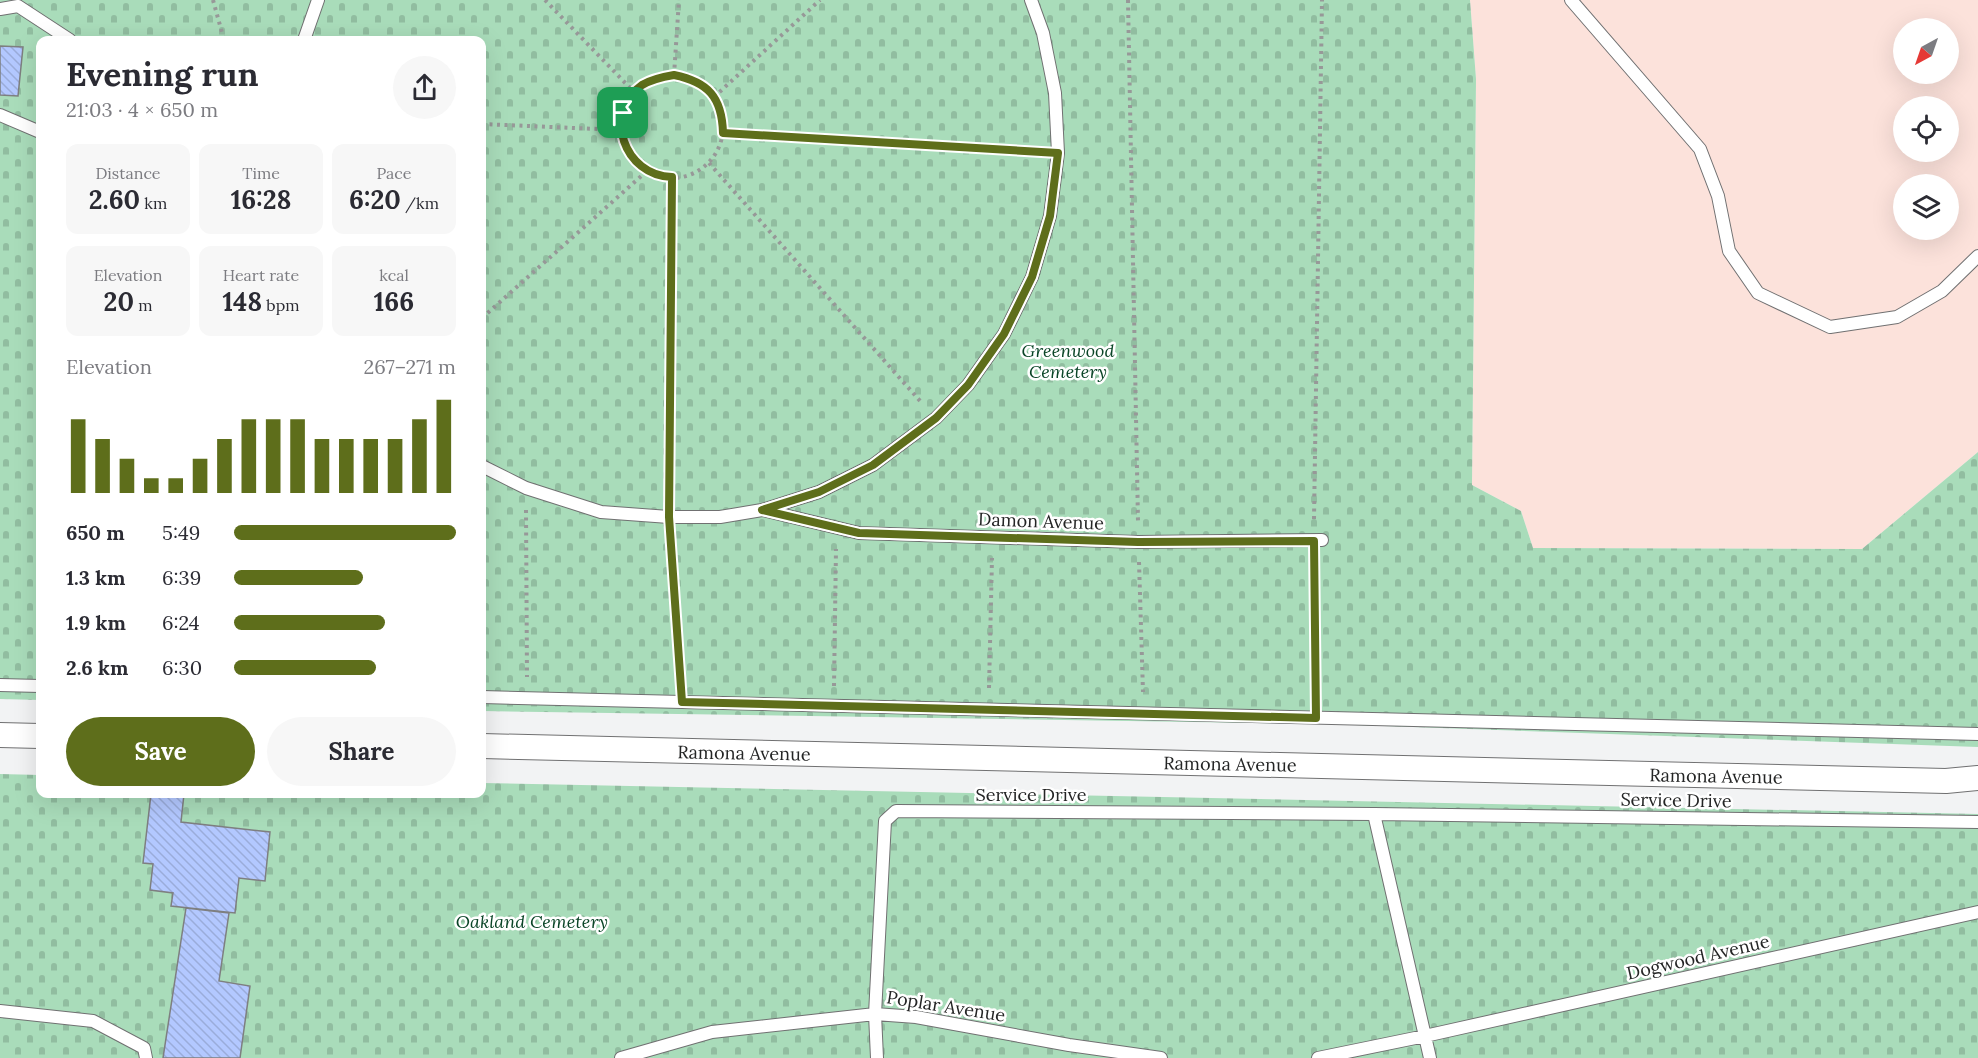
<!DOCTYPE html>
<html lang="en">
<head>
<meta charset="utf-8">
<style>
  body { margin:0; font-family:Lora,serif; background:#f7f7f7; color:#2b2b33; height:100vh; display:flex; flex-direction:column; font-size:22px; white-space:nowrap }
  * { box-sizing:border-box; margin:0 }
  p { font-size:20px; color:#7c7c81 }
  .icon { flex:none; width:33px; height:33px; fill:none; stroke:currentColor; stroke-width:2; stroke-linecap:round; stroke-linejoin:round }
  .map { position:relative; flex:1; overflow:hidden }
  .panel { position:absolute; left:36px; top:36px; width:450px; height:762px; display:flex; flex-direction:column; background:#fff; border-radius:12px; box-shadow:0 6px 24px #0002 }
  .panel>* { flex:none }
  .needle { width:39px; rotate:220deg }
  .fabs { position:absolute; left:1893px; top:18px; display:grid; gap:12px }
  .fabs a { display:grid; place-items:center; width:66px; height:66px; border-radius:50%; background:#fff; box-shadow:0 6px 24px #0002; font-size:30px }
  .pin { position:absolute; display:grid; place-items:center; width:51px; height:51px; color:#fff; margin:-26px; border-radius:12px; box-shadow:0 3px 9px #0006 }
  .round { display:grid; place-items:center; flex:none; width:63px; height:63px; border-radius:32px; background:#f7f7f7 }
  .head { display:flex; align-items:center; justify-content:space-between; height:102px; padding:0 30px }
  h1 { font-size:33px; font-weight:700; line-height:45px }
  .metrics { display:grid; grid-template-columns:repeat(3,1fr); gap:9px; height:102px; padding:6px 30px }
  .metrics div { display:grid; align-content:center; border-radius:12px; background:#f7f7f7; text-align:center }
  .metrics b { font-size:26px; font-weight:700 }
  .metrics small { font-size:16px; font-weight:400 }
  .metrics p { font-size:16px }
  .chart { height:168px; padding:12px 30px }
  .chart p { display:flex; justify-content:space-between }
  .chart svg { width:100%; height:108px; margin-top:6px; stroke:#5e6e1b; stroke-width:6 }
  .cta { display:flex; gap:12px; margin-top:auto; padding:12px 30px }
  .cta a { flex:1; height:69px; border-radius:36px; background:#5e6e1b; color:#fff; font-size:24px; font-weight:700; line-height:69px; text-align:center }
  .cta a+a { background:#f7f7f7; color:#2b2b33 }
  ul { padding:0 30px; list-style:none; font-size:20px }
  li { display:grid; grid-template-columns:96px 72px 1fr; align-items:center; height:45px }
  li i { height:15px; border-radius:8px; background:#5e6e1b }
  .map>svg:first-child { display:block }
  .medical { fill:#fce2db; fill-rule:evenodd }
  .cemetery { fill:url(#cemetery-stones) }
  .building { fill:url(#building-back-hatch); stroke:#7e7f80; stroke-width:1.5 }
  .lines { fill:none; stroke-linecap:round; stroke-linejoin:round }
  .lane-casing { stroke:#707071; stroke-width:14 }
  .street-casing { stroke:#707071; stroke-width:26 }
  .path { stroke:#979898; stroke-width:4; stroke-dasharray:3 4.5; stroke-linecap:butt }
  .lane { stroke:#fff; stroke-width:12 }
  .street { stroke:#fff; stroke-width:24 }
  .route-casing { stroke:#fff; stroke-width:12 }
  .route { stroke:#5e6e1b; stroke-width:8 }
  .labels { text-anchor:middle; dominant-baseline:central; stroke-width:5; stroke-linejoin:round; paint-order:stroke }
  .park-label { font-size:18px; font-style:italic; fill:#0a4527; stroke:#fff }
  .street-label { font-size:18px; fill:#242525; stroke:#fff }
</style>
</head>
<body>
<div class="map">
<svg width="1978" height="1058" viewBox="0 0 1978 1058">
  <defs>
    <pattern id="cemetery-stones" width="16" height="16" patternUnits="userSpaceOnUse" patternTransform="scale(1.5)"><rect width="16" height="16" fill="#a9dcba"/><path d="M2 7V4a2 2 0 0 1 4 0v3zM10 15v-3a2 2 0 0 1 4 0v3z" fill="#91bda0"/></pattern>
    <pattern id="building-back-hatch" width="6" height="6" patternUnits="userSpaceOnUse" patternTransform="scale(1.5)"><rect width="6" height="6" fill="#b3c8ff"/><path d="M-1 5l2 2M0 0l6 6M5-1l2 2" fill="none" stroke="#9aacda"/></pattern>
  </defs>
  <rect width="100%" height="100%" fill="#f2f3f4"/>
  <path class="medical" d="M1470,0H1978V452L1862,549L1533,548L1521,511L1472,485L1476,79ZM1904,28H1948V74H1904ZM1904,106H1948V152H1904ZM1904,184H1948V230H1904Z"/>
  <path class="cemetery" d="M0,0H1470L1476,79L1472,485L1521,511L1533,548L1862,549L1978,452V747L1327,724L482,711V40H40V700L0,699Z
    M0,774L40,775V794H482V783L1978,814V1058H0Z"/>
  <path class="building" d="M0,46L23,47L18,96L0,95Z
    M151,794H184L181,822L270,832L265,881L239,878L235,913L171,906L173,893L150,890L153,864L143,863Z
    M186,908L229,913L219,981L250,986L240,1058H163Z"/>
  <g class="lines">
    <defs>
      <path id="lane" d="M1571,0L1700,149L1718,196L1729,251L1758,293L1830,327L1897,317L1942,291L1978,256
        M0,9L18,6L70,40
        M304,40L318,0
        M0,115L40,132
        M482,466L526,488L601,512L669,517H720L762,510L819,492L873,465L936,418L968,385L1004,334L1032,277L1050,216L1058,153L1055,93L1043,33L1031,0
        M763,510L859,533L1138,542L1322,540
        M0,685L40,686
        M482,697L1978,734
        M1374,814L1430,1058
        M0,1011L93,1021L144,1048L146,1058
        M621,1058L712,1032L875,1014L916,1017L1069,1045L1161,1058
        M877,1058L875,1014L885,821L896,811L1374,814L1978,822
        M1318,1058L1425,1036L1978,912"/>
      <path id="street" d="M0,735L40,736
        M482,746L1946,781L1978,778"/>
    </defs>
    <use href="#lane" class="lane-casing"/>
    <use href="#street" class="street-casing"/>
    <path class="path" d="M213,0L224,40
      M545,0L635,93
      M1128,0L1138,521
      M674,75L679,0
      M621 127a51 51 0 1 1 102 0a51 51 0 1 1-102 0Z
      M714,97L820,0
      M482,124L621,130
      M723,133L1039,152
      M709,163L921,402
      M482,318L647,171
      M669,498L672,177
      M526,510L527,677
      M1314,519L1322,0
      M670,538L680,680
      M1314,560L1316,696
      M1139,562L1143,692
      M834,686L836,549
      M989,688L992,558"/>
    <use href="#lane" class="lane"/>
    <use href="#street" class="street"/>
  </g>
  <g class="lines">
    <defs>
      <path id="route" d="M674,75C708,82 722,97 723,133L1058,153L1050,216L1032,277L1004,334L968,385L936,418L873,465L819,492L762,510L859,533L1138,542L1314,541L1316,718L682,702L669,517L672,177C624,176 602,113 642,85C652,79 662,77 674,75Z"/>
    </defs>
    <use href="#route" class="route-casing"/>
    <use href="#route" class="route"/>
  </g>
  <g class="labels">
    <g class="park-label">
      <text x="1068" y="350">Greenwood<tspan x="1068" dy="21">Cemetery</tspan></text>
      <text x="532" y="921">Oakland Cemetery</text>
    </g>
    <g class="street-label">
      <text transform="translate(1041 521) rotate(2)">Damon Avenue</text>
      <text transform="translate(744 753) rotate(1)">Ramona Avenue</text>
      <text transform="translate(1230 764) rotate(1)">Ramona Avenue</text>
      <text transform="translate(1716 776) rotate(1)">Ramona Avenue</text>
      <text x="1031" y="794">Service Drive</text>
      <text transform="translate(1676 800) rotate(1)">Service Drive</text>
      <text transform="translate(1698 957) rotate(-13)">Dogwood Avenue</text>
      <text transform="translate(946 1006) rotate(9)">Poplar Avenue</text>
    </g>
  </g>
</svg>
<div class="fabs">
<a><svg class="needle" viewBox="-14 -14 28 28"><path d="M0-13l5 13h-10z" fill="#e53935"/><path d="M0 13l5-13h-10z" fill="#7c7c81"/></svg></a>
<a><svg class="icon" aria-label="locate" viewBox="0 0 24 24"><circle cx="12" cy="12" r="6"/><path d="M12 2v4M12 18v4M2 12h4M18 12h4"/></svg></a>
<a><svg class="icon" aria-label="layers" viewBox="0 0 24 24"><path d="M12 4l9 5-9 5-9-5zM3 14l9 5 9-5"/></svg></a>
</div>
<div class="pin" style="left:623px;top:113px;background:#1e9e55"><svg class="icon" aria-label="arrive" viewBox="0 0 24 24"><path d="M6 21V4h12l-3 4 3 4H6"/></svg></div>
<section class="panel">
<div class="head"><div><h1>Evening run</h1><p>21:03 · 4 × 650 m</p></div><a class="round"><svg class="icon" aria-label="share" viewBox="0 0 24 24"><path d="M12 15V3M7 8l5-5 5 5M5 13v7h14v-7"/></svg></a></div>
<div class="metrics">
<div><p>Distance</p><b>2.60<small> km</small></b></div>
<div><p>Time</p><b>16:28</b></div>
<div><p>Pace</p><b>6:20<small> /km</small></b></div>
</div>
<div class="metrics">
<div><p>Elevation</p><b>20<small> m</small></b></div>
<div><p>Heart rate</p><b>148<small> bpm</small></b></div>
<div><p>kcal</p><b>166</b></div>
</div>
<div class="chart"><p><span>Elevation</span>267–271 m</p>
<svg viewBox="0 0 160 44" preserveAspectRatio="none"><path d="M5 44V14M15 44V22M25 44V30M35 44V38M45 44V38M55 44V30M65 44V22M75 44V14M85 44V14M95 44V14M105 44V22M115 44V22M125 44V22M135 44V22M145 44V14M155 44V6"/></svg>
</div>
<ul>
<li><b>650 m</b>5:49<i style="width:100%"></i></li>
<li><b>1.3 km</b>6:39<i style="width:58%"></i></li>
<li><b>1.9 km</b>6:24<i style="width:68%"></i></li>
<li><b>2.6 km</b>6:30<i style="width:64%"></i></li>
</ul>
<div class="cta"><a>Save</a><a>Share</a></div>
</section>
</div>
</body>
</html>
